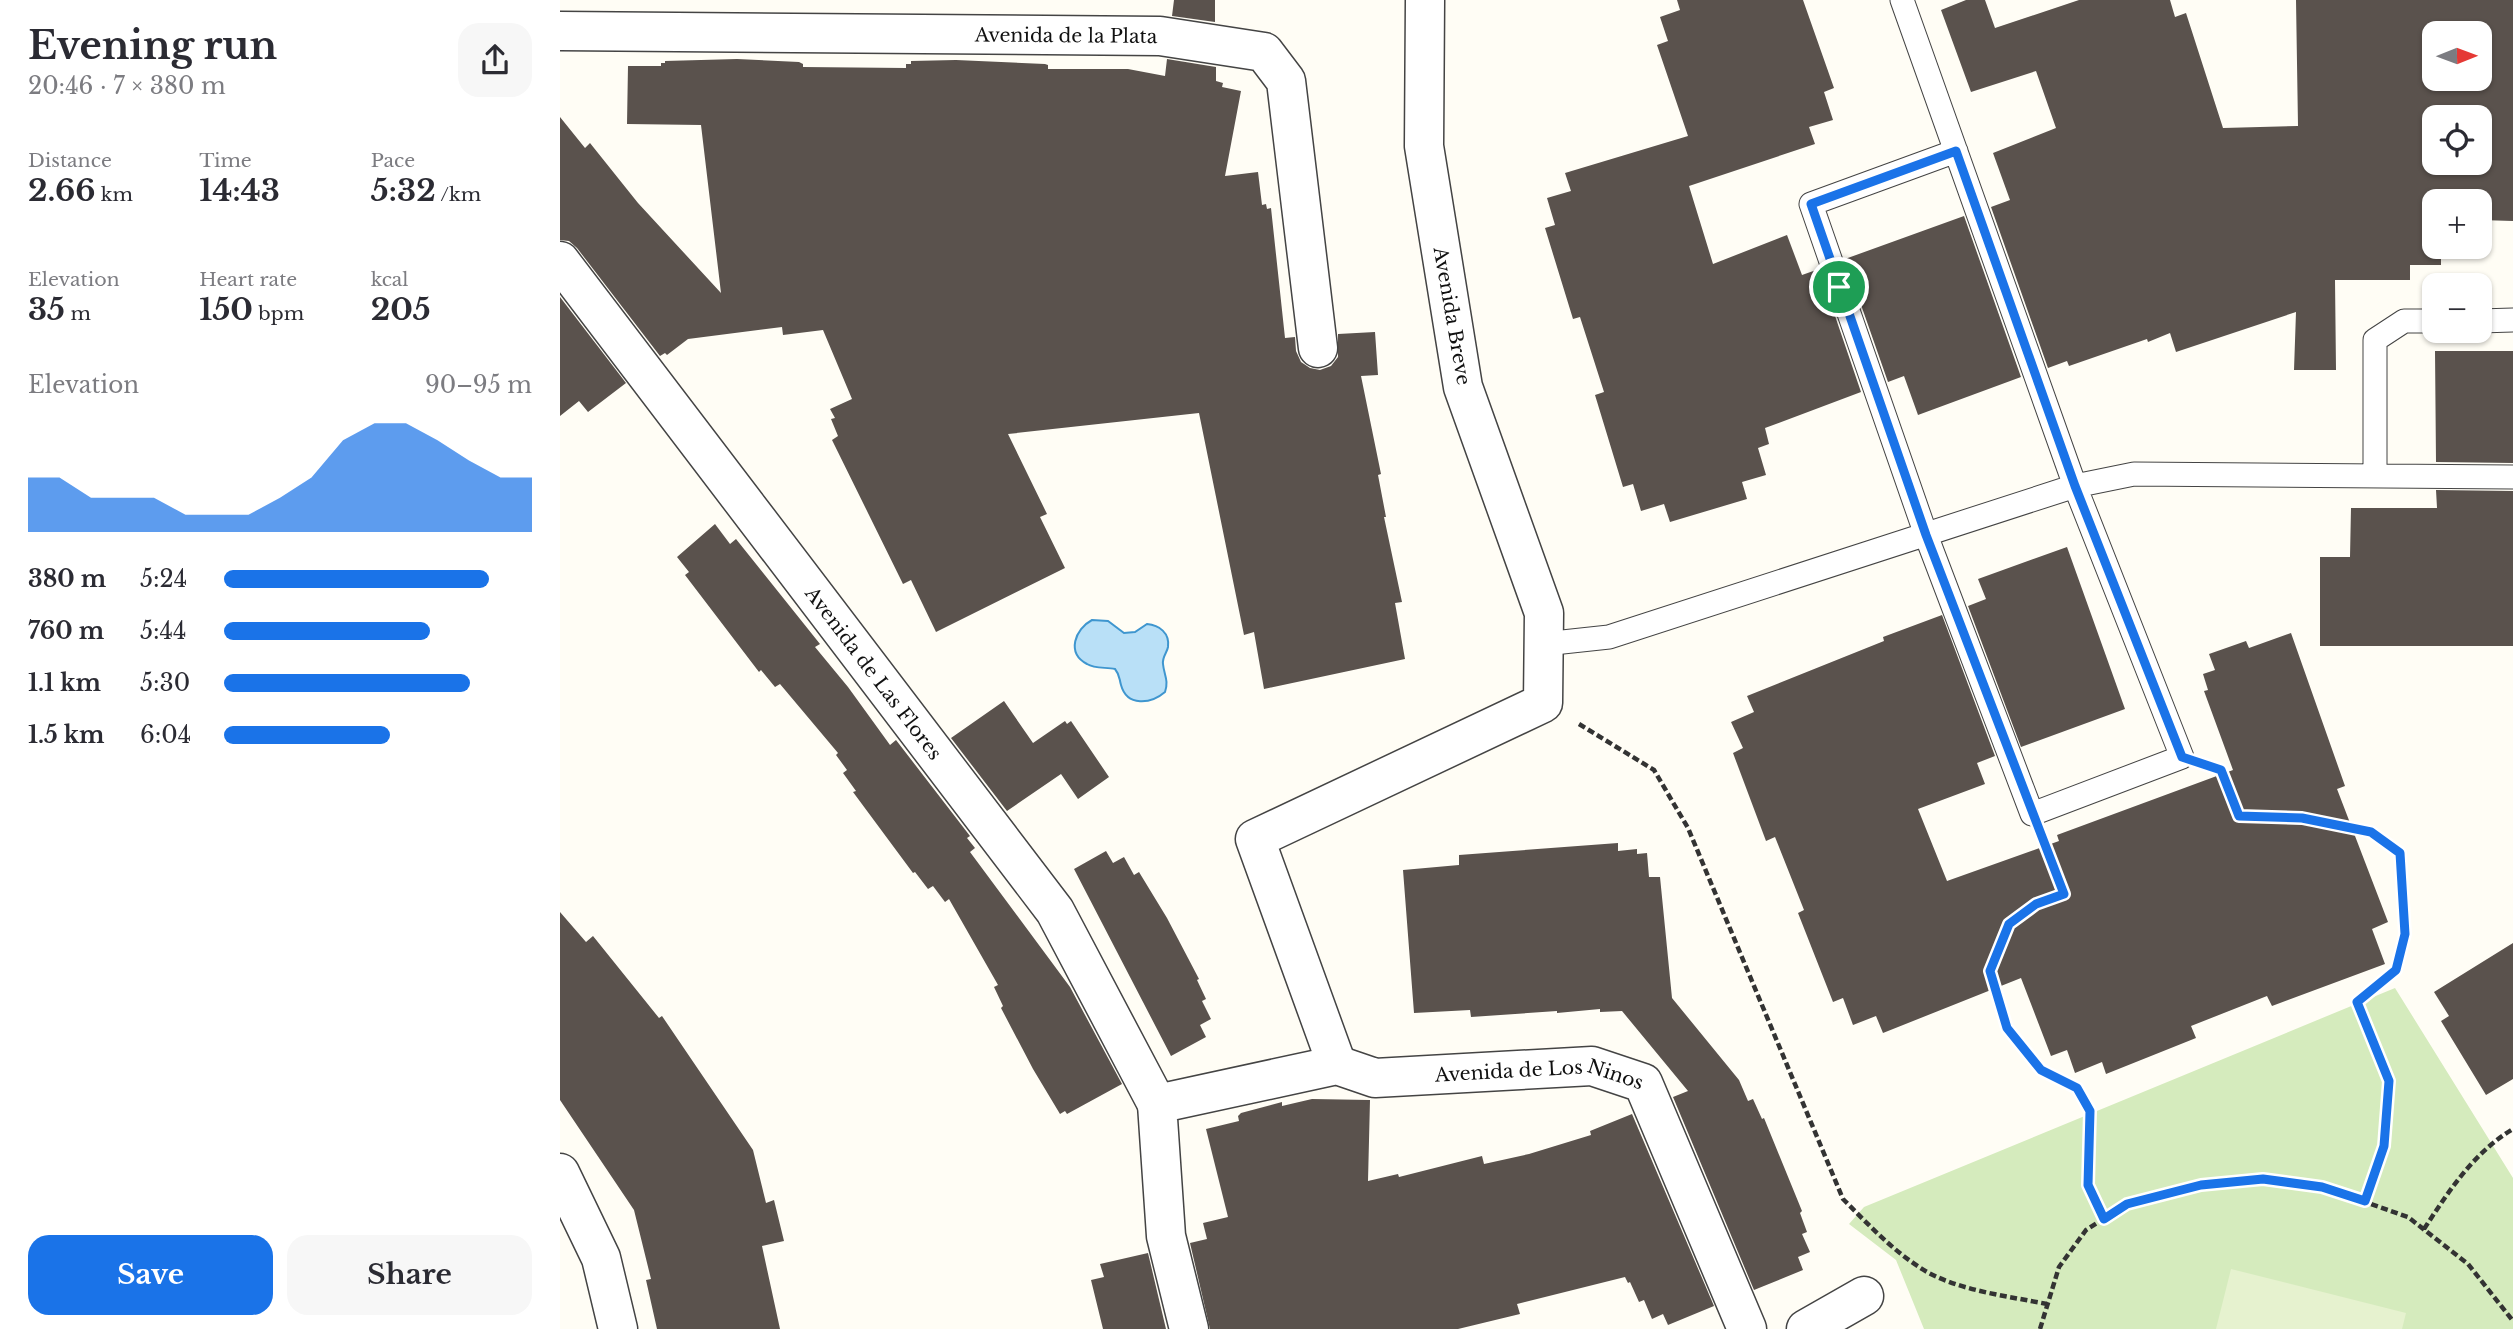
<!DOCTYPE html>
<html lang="en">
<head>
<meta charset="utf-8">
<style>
  body { margin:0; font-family:"Libre Baskerville",serif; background:#f7f7f7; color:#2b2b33; height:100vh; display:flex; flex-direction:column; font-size:26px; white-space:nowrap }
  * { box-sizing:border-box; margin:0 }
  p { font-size:23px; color:#7c7c81 }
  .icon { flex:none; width:38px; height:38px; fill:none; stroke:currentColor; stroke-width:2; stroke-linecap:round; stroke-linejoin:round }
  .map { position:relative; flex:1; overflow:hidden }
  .panel { display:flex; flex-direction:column; background:#fff; width:560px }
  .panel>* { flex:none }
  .needle { width:46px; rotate:89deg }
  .fabs { position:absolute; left:1862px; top:21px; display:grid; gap:14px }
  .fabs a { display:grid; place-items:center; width:70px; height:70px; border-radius:14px; background:#fff; box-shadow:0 2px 5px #0004; font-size:35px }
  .pin { position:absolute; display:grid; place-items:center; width:60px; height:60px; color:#fff; margin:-30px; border:4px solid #fff; border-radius:50%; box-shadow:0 2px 7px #0007 }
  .round { display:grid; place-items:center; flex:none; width:74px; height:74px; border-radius:21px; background:#f7f7f7 }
  .summary { display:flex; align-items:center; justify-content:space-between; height:119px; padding:0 28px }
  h1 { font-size:38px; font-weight:700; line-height:52px }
  .figures { display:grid; grid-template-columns:repeat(3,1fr); gap:10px; height:119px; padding:7px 28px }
  .figures div { display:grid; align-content:center }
  .figures b { font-size:30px; font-weight:700 }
  .figures small { font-size:19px; font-weight:400 }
  .figures p { font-size:19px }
  .chart { height:196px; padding:14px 28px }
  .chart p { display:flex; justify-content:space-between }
  .chart svg { width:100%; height:126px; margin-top:7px; fill:#1a73e8; opacity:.7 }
  .primary-button { display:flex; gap:14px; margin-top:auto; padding:14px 28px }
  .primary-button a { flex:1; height:80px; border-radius:21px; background:#1a73e8; color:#fff; font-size:28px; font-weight:700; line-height:80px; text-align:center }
  .primary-button a+a { background:#f7f7f7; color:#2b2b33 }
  ul { padding:0 28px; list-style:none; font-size:23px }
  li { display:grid; grid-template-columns:112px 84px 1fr; align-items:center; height:52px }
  li i { height:18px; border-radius:9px; background:#1a73e8 }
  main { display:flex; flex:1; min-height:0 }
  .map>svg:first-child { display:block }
  .green { fill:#d5ebbd }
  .pitch { fill:#e6f2cf }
  .water { fill:#b9e0f7; stroke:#3f96cf; stroke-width:2 }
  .building { fill:#5a524d; fill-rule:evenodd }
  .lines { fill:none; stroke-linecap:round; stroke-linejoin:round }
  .lane-casing { stroke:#444; stroke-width:25 }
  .street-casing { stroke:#444; stroke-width:41 }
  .path { stroke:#333; stroke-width:4.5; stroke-dasharray:7 3.5; stroke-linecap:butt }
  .lane { stroke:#fff; stroke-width:23 }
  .street { stroke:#fff; stroke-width:38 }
  .route-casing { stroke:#fff; stroke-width:14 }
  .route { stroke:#1a73e8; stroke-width:9 }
  .labels { text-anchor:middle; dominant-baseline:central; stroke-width:7; stroke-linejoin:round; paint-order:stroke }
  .street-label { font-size:19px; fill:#111; stroke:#fff }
</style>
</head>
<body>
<main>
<section class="panel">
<div class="summary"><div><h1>Evening run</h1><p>20:46 · 7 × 380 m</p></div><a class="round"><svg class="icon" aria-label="share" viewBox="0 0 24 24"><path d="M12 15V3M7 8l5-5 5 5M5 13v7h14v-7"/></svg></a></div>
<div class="figures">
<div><p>Distance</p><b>2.66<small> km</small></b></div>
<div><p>Time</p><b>14:43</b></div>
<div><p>Pace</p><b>5:32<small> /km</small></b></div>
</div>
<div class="figures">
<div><p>Elevation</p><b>35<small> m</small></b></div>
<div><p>Heart rate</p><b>150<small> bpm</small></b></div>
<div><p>kcal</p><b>205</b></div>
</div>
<div class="chart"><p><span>Elevation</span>90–95 m</p>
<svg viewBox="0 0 160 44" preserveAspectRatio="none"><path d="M0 44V25L10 25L20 32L30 32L40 32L50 38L60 38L70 38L80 32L90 25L100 12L110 6L120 6L130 12L140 19L150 25L160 25V44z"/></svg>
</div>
<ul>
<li><b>380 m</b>5:24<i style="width:86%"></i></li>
<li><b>760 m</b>5:44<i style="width:67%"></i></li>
<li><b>1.1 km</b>5:30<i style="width:80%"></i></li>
<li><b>1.5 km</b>6:04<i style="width:54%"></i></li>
</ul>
<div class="primary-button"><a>Save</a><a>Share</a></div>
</section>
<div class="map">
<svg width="1953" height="1329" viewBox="0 0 1953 1329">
  <rect width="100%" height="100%" fill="#fffdf5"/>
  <path class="green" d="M1835,988L1953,1178V1329H1364L1336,1260L1289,1224L1304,1207Z"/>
  <path class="pitch" d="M1671,1269L1846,1313L1842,1329H1656Z"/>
  <path class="water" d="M532,620L548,621L564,633L575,632L587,624C599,625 610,633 608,647C607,653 602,657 603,664C604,675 609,680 605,692C591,704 567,707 561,685C559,678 560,675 555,669C546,667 535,669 527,664C506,653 515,629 532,620Z"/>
  <path class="building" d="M614,0H655V22L612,16Z
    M1117,0H1243L1274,88L1264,92L1273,120L1249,127L1255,144L1129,186L1153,264L1227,235L1242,275L1259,269L1301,392L1205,428L1209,444L1198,448L1206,475L1182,482L1187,499L1110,522L1104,504L1081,511L1073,484L1063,487L1035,395L1044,392L1020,317L1013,319L985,228L995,225L987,198L1011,191L1005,173L1128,136L1097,45L1108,41L1100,17L1120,10Z
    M1406,0H1425L1435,28L1519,0H1610L1615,17L1626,13L1663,128L1738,126L1736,0H1953V221L1920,220V201H1874V247H1881V265H1850V280H1775L1776,370H1734L1736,312L1616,352L1610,333L1588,342L1587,339L1509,366L1507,361L1488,368L1431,207L1450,200L1433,153L1496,128L1476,71L1411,92L1381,10ZM1874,33H1920V79H1874ZM1874,117H1920V163H1874Z
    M177,59L239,62L243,64V67L346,68V64H351V61L396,60L485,64L488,65V69H568L605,76L607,59L656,67V81L663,83L662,87L681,91L665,176L698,172L702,205L706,204L707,209L711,208L725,338L735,337L736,351L741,362L750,368L760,370L771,366L778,357V334L815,332L818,375L801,376L821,474L818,475L826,517H824L842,602L835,603L845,659L704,689L694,632L684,635L639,413L448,434L487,514L480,517L505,568L376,632L351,580L343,584L272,440L278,436L271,419L275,418L270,409L292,399L263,330L223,335L222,327L128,339L107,355L105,353L100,356L17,248L9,241L0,240V117L25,148L30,143L78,203L161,293L141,125L67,124L68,66H101V63H105V61Z
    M1404,216L1461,377L1358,415L1344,376L1328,382L1285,259Z
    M0,297L66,383L28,412L19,401L0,416Z
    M1875,351H1953V463L1876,462Z
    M1876,490L1953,491V646H1760V557H1790L1791,508H1877Z
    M155,524L170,544L176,539L260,644L255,647L288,687L330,745L336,740L410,836L407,838L415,848L410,852L510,987L562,1084L507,1114L505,1111L500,1114L473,1069L441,1008L443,1006L434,987L438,985L389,899L385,902L373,886L368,889L355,872L353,873L293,792L296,791L283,773L287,770L276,755L278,753L220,684L215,687L201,670L199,672L125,575L129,572L117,557Z
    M1507,547L1565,709L1461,747L1408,606L1426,599L1418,579Z
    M1382,615L1435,756L1417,763L1425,784L1358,809L1387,881L1499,841L1497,835L1673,770L1644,691L1648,690L1643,674L1655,670L1649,654L1686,641L1689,648L1731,633L1785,786L1777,789L1828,922L1812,929L1825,964L1712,1006L1707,996L1631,1026L1636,1038L1546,1074L1542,1062L1515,1073L1507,1050L1491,1056L1461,978L1323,1033L1316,1016L1293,1025L1283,998L1273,1002L1238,913L1244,910L1215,837L1206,841L1173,753L1183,748L1171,722L1194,712L1187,696L1324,641L1323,637Z
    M444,701L473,743L505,721L507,724L511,721L549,777L518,799L501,774L447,811L391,738Z
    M1058,843V851L1077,849V854L1087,853L1089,877H1100L1112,998L1179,1080L1188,1101L1193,1099L1202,1119L1204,1118L1242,1211L1240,1213L1247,1232L1242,1234L1250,1252L1238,1257L1243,1270L1194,1290L1113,1097L1128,1091L1062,1011L1040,1012V1009L997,1013V1011L911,1017L910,1010L854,1013L843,870L899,865V855Z
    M546,851L553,863L564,857L574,875L579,872L607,918L639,979L637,980L646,999L642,1001L651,1019L640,1025L646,1037L611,1056L514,869Z
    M0,912L26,942L33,936L99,1018L102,1016L193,1150L206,1203L214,1200L224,1241L202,1246L220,1329H97L86,1280L91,1279L74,1210L0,1100Z
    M1953,943V1079L1926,1095L1881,1021L1889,1016L1874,992Z
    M752,1099L810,1100L808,1181L838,1174L839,1177L922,1156L924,1164L969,1154L1031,1135L1030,1131L1072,1114L1154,1306L1108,1325L1103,1314L1092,1319L1084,1300L1079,1302L1070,1282L1068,1283L1065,1277L957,1304L960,1314L898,1329H650L630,1243L647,1239L643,1223L668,1217L646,1129L679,1121L678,1116L681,1113L722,1102V1106Z
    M588,1253L606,1329H543L531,1280L544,1277L540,1264Z"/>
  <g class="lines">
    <defs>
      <path id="lane" d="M1342,0L1515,486L1622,757L1472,814L1366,535L1251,204L1396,151
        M1920,321L1953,320
        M1815,476V340L1844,321H1874
        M984,644L1049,637L1515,486L1574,474L1953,477"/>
      <g id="street">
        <path id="s1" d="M0,31L600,36L704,52L726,81L758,348"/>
        <path id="s2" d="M0,261L495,911L597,1104"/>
        <path d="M777,1065L695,839L983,703L984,613L903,387L864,146L865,0"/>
        <path d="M0,1173L41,1258L58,1329"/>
        <path id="s3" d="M629,1329L606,1236L597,1104L777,1065L815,1078L1032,1066L1083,1083L1187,1329"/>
        <path d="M1246,1329L1304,1296"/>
      </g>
    </defs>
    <use href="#lane" class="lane-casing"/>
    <use href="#street" class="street-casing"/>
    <path class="path" d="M1019,724L1094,770L1128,828L1283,1199C1307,1223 1330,1248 1359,1267C1393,1290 1447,1296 1487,1304
      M1659,769L1679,816L1742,818L1810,833L1840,853L1845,934L1836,970L1797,1002L1829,1081L1824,1145L1805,1201
      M1486,848L1504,894L1476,904L1449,924L1430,971L1447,1028L1481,1070L1517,1088L1529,1111L1528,1185L1544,1219
      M1864,1229C1889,1191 1913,1153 1953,1129
      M1480,1329L1499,1267L1526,1230L1567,1204L1641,1185L1703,1179L1762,1187L1848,1217L1908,1264L1953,1321"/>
    <use href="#lane" class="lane"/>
    <use href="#street" class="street"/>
  </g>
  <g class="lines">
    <defs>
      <path id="route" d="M1396,151L1515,486L1622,757L1661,770L1679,816L1742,818L1811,832L1840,853L1845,934L1836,970L1797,1002L1829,1081L1824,1146L1805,1201L1762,1187L1703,1179L1641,1185L1567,1204L1544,1219L1528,1185L1530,1111L1517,1088L1481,1070L1447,1028L1430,971L1449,924L1476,904L1504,894L1366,535L1251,204Z"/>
    </defs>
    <use href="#route" class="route-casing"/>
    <use href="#route" class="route"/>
  </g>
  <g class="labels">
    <g class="street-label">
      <text stroke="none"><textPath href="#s1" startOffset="506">Avenida de la Plata</textPath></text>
      <text transform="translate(892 316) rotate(80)">Avenida Breve</text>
      <text stroke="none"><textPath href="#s2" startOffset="518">Avenida de Las Flores</textPath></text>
      <text stroke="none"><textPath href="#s3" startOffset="618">Avenida de Los Ninos</textPath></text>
    </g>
  </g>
</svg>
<div class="fabs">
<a><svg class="needle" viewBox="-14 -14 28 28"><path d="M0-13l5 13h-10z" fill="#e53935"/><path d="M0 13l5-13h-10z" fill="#7c7c81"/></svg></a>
<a><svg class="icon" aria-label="locate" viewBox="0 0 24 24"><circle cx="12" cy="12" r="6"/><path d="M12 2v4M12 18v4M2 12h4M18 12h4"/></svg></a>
<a>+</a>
<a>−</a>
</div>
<div class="pin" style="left:1279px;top:287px;background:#1e9e55"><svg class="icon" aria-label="arrive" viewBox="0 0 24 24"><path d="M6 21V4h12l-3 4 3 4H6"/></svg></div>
</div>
</main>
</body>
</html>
